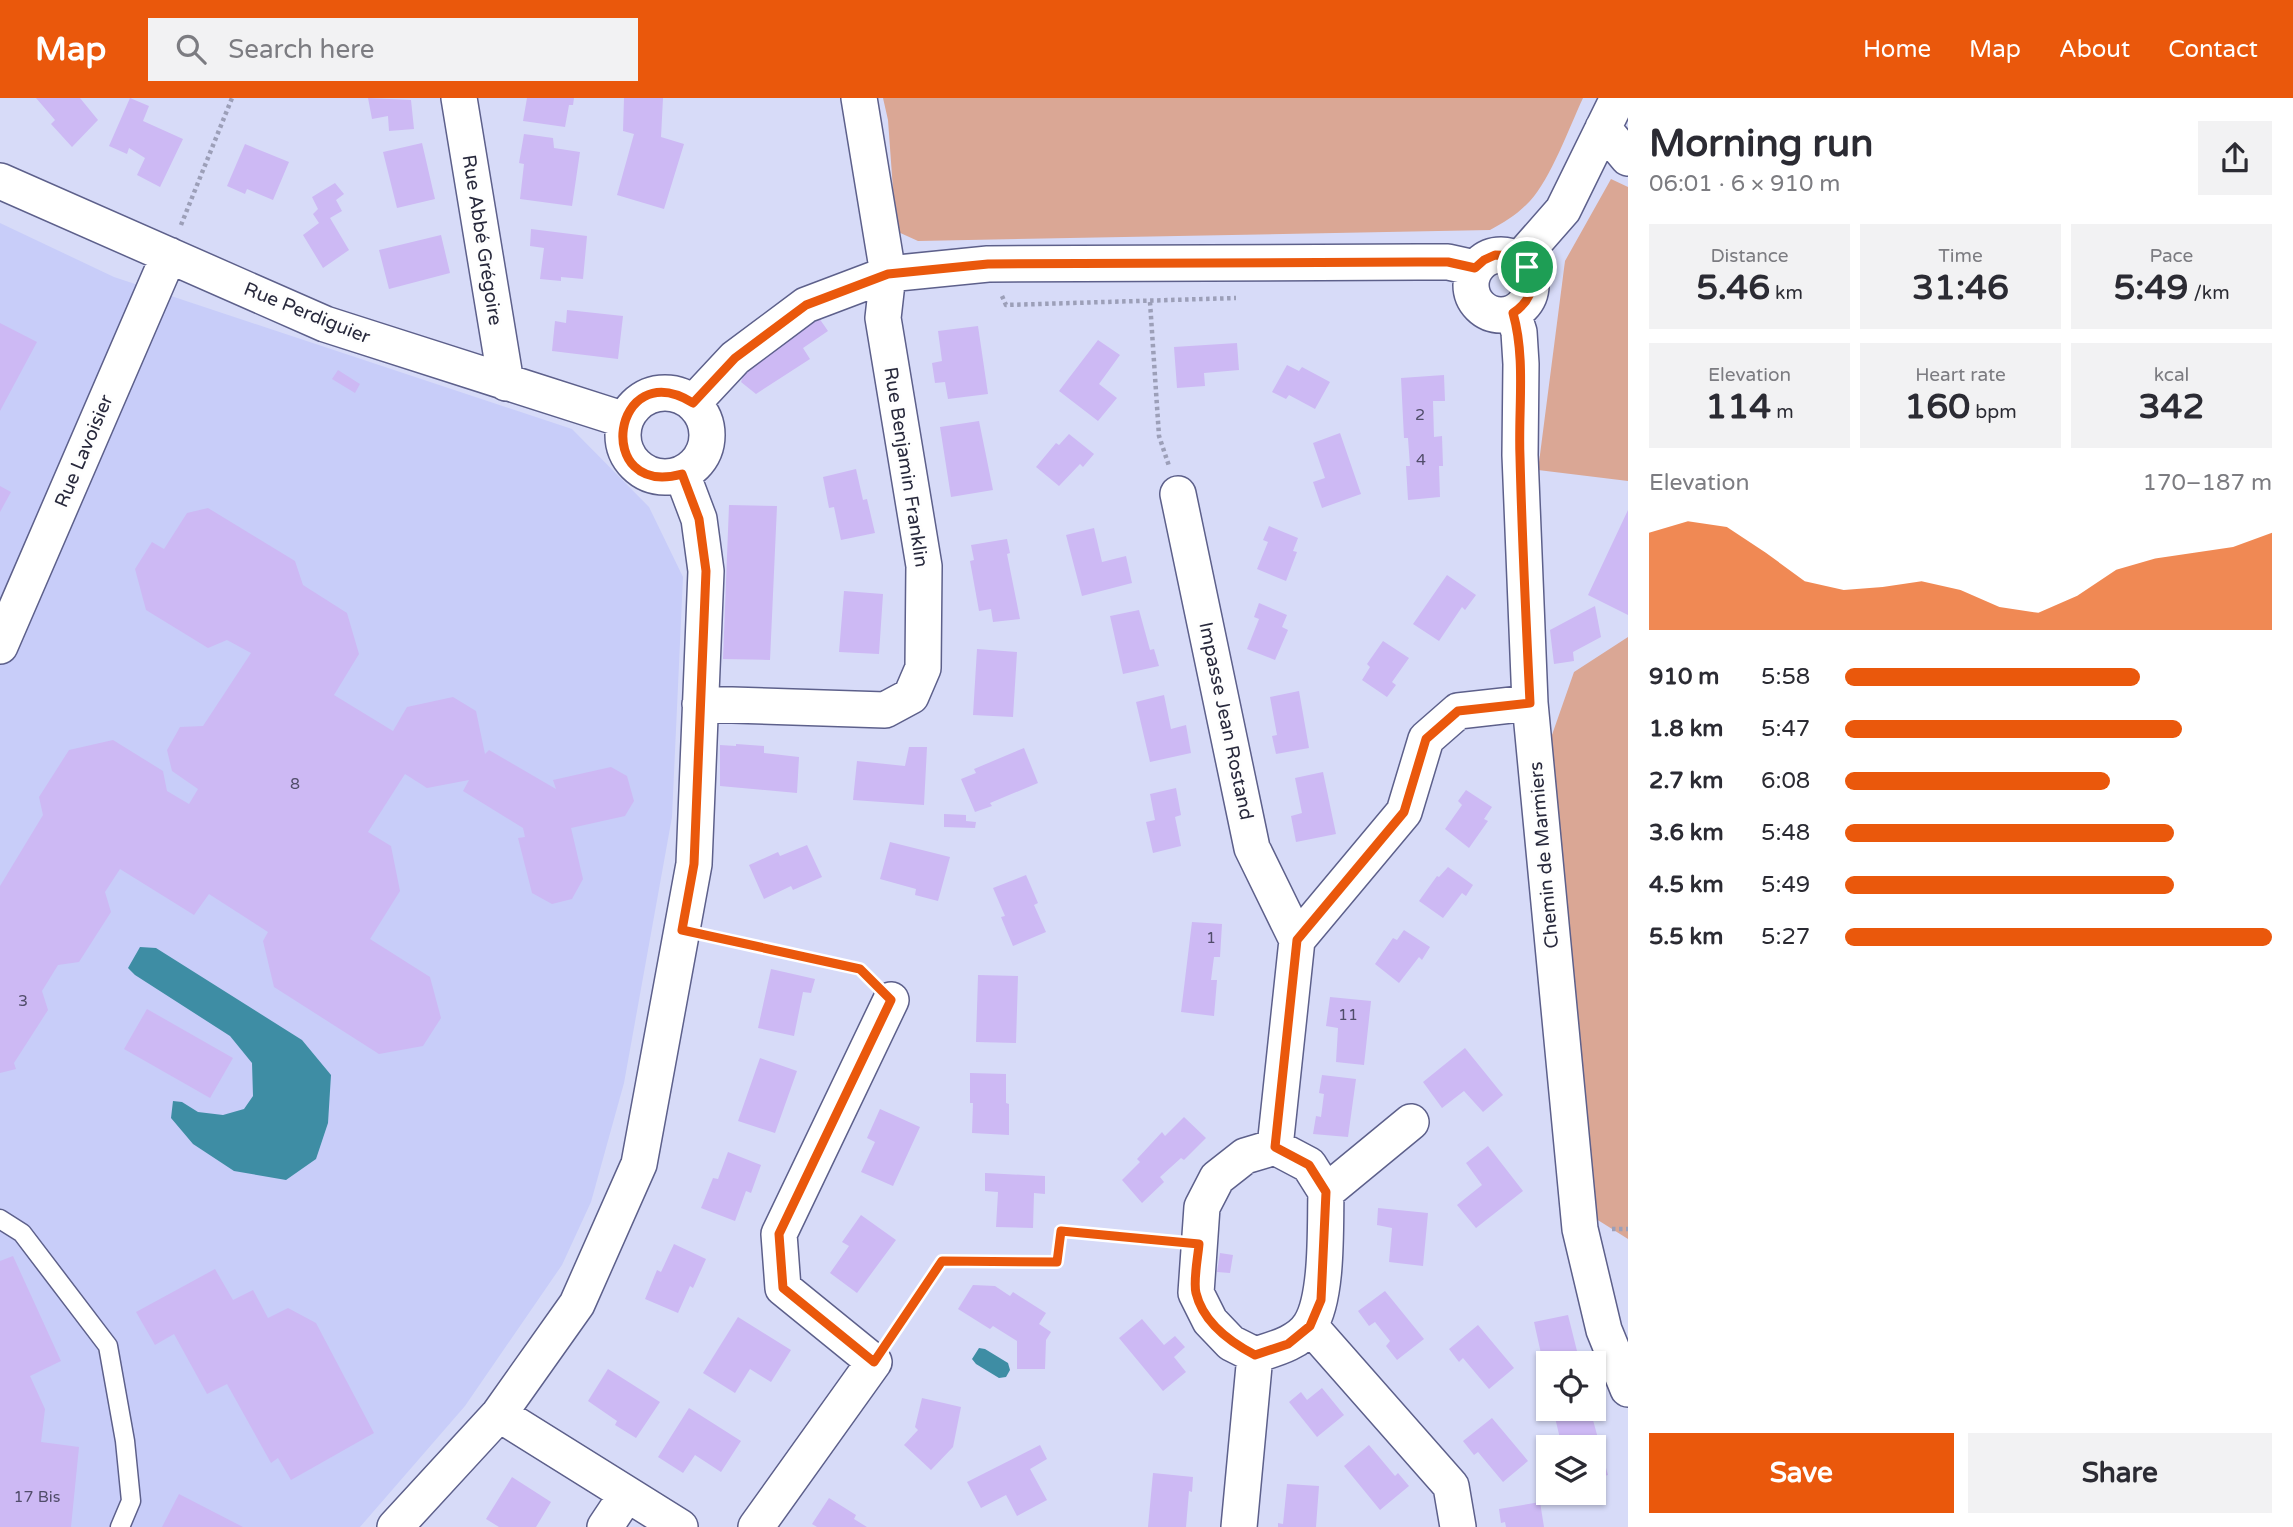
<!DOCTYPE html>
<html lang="en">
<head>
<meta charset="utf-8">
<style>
  body { margin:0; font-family:"Varela Round",sans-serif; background:#f2f2f3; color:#2b2b33; height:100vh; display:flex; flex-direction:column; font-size:26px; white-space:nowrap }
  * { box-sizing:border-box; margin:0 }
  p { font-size:23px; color:#7c7c81 }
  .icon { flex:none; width:38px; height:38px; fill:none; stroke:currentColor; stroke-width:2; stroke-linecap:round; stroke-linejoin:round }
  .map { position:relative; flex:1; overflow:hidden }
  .sheet { display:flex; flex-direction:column; background:#fff; width:665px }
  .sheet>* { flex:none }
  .tools { position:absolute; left:1536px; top:1253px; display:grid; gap:14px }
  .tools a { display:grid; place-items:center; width:70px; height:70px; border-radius:0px; background:#fff; box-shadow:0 2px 5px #0004; font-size:35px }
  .pin { position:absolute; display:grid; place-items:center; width:60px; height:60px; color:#fff; margin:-30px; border:4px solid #fff; border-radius:50%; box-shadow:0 2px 7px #0007 }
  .round { display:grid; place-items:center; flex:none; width:74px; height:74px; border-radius:0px; background:#f2f2f3 }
  .head { display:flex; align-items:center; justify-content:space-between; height:119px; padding:0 21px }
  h1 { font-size:38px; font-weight:800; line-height:52px }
  .metrics { display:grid; grid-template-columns:repeat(3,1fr); gap:10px; height:119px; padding:7px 21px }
  .metrics div { display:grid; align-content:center; border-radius:0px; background:#f2f2f3; text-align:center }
  .metrics b { font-size:35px; font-weight:800 }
  .metrics small { font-size:19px; font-weight:400 }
  .metrics p { font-size:19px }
  .chart { height:196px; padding:14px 21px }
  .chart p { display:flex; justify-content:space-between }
  .chart svg { width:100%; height:126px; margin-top:7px; fill:#ea580c; opacity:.7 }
  .button { display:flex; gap:14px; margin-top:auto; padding:14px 21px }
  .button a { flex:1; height:80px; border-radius:0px; background:#ea580c; color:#fff; font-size:28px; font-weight:800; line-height:80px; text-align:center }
  .button a+a { background:#f2f2f3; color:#2b2b33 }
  ul { padding:0 21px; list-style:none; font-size:23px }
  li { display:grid; grid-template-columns:112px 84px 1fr; align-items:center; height:52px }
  li i { height:18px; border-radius:9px; background:#ea580c }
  header { display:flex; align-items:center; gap:42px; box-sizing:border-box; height:98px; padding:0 35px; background:#ea580c; color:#fff }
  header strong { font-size:33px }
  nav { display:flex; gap:38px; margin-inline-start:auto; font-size:24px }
  .search { width:490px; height:63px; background:#f2f2f3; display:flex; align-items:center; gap:18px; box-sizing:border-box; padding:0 24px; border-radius:0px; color:#7c7c81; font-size:26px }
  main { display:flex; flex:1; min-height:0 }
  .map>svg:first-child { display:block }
  .built { fill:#c8cdf9 }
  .green { fill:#daa795 }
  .water { fill:#3e8da4 }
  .building { fill:#cdb9f4 }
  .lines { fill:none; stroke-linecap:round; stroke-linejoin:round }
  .lane-casing { stroke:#5d608b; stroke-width:21 }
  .street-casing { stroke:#5d608b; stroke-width:38 }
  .path { stroke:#9c9fb8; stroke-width:4.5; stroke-dasharray:3.5 3.5; stroke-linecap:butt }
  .lane { stroke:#fff; stroke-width:18 }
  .street { stroke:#fff; stroke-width:35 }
  .route-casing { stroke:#fff; stroke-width:14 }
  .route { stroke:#ea580c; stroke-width:9 }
  .labels { text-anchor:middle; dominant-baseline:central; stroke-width:6; stroke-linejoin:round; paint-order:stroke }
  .number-label { font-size:16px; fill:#514d6a }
  .street-label { font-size:19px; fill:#28293c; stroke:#fefefe }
</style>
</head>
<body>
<header>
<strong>Map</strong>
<div class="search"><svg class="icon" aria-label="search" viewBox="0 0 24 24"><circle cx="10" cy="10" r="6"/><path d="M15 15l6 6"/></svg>Search here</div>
<nav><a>Home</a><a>Map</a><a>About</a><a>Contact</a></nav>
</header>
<main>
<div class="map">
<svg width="1628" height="1429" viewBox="0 0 1628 1429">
  <rect width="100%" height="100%" fill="#d7dbf8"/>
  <path class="built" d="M0,125L114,179L572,331L649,409L683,479L672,719L624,985L591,1104L562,1167L465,1308L360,1429H0Z"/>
  <path class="green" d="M883,0H1583C1569,30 1551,80 1530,103C1518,116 1505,124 1490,132L918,143L896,133L888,22Z
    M1611,81L1628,89V383L1538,372L1565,163Z
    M1628,539V1141L1593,1119L1539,674L1574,574Z"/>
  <path class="water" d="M140,849L156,850L302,942L331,977L328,1025L316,1061L286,1082L234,1073L193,1046L171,1020L173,1003L182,1004L198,1014L223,1017L244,1011L253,998L252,965L230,938L135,877L128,870Z
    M979,1250L985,1251L1008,1265L1010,1272L1006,1279L999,1280L976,1266L972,1261Z"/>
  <path class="building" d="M36,0H80L98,22L72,49L51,26L55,22Z
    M130,0L149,8L143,23L183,41L160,89L137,77L145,60L129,50L127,56L109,48Z
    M368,0L411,2L414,31L389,33L388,18L372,21Z
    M527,0H574L573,7H569L565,29L523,23Z
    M624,0H663L661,39L684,46L664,111L617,97L634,36L623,33Z
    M524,36L553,40L554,50L580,54L572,108L520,101L524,66L519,65Z
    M422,45L435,101L397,110L383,54Z
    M245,46L289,64L273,102L247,91L245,96L227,88Z
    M335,85L344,96L336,102L342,113L330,120L349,152L323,170L303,137L319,125L313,116L318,111L312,99Z
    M531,131L587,138L583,181L561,179V183L540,181L544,150L530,148Z
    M441,137L450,175L389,191L379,152Z
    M567,212L623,218L618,261L552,253L555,223L566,225Z
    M819,220L828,233L803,250L810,261L756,296L741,284L744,276L756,261Z
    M0,225L37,244L0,313Z
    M978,228L988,296L948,301L945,284L935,285L932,265L942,263L938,233Z
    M1098,242L1120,257L1099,286L1117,300L1098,323L1059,293Z
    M1237,245L1239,272L1204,275L1205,288L1177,290L1174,249Z
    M1287,267L1299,273L1302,269L1330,284L1315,311L1289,297L1286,301L1272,294Z
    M338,272L360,286L355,295L332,281Z
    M1444,277L1445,303H1433L1434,339L1442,338L1443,368H1439L1440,399L1408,402L1406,368H1410L1408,340H1404L1401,280Z
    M979,323L993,392L951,399L940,329Z
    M1340,335L1361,396L1322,410L1313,384L1325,380L1313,345Z
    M1069,336L1094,356L1083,369L1080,366L1059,388L1036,369L1056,345L1059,347Z
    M856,371L863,402L867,401L875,435L841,442L834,409L829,410L823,379Z
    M0,388L11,394L0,414Z
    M729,407L777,408L770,562L723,561Z
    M208,410L295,463L303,487L347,515L359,556L334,597L393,633L407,609L453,599L476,613L485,656L489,652L556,691L553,682L611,669L627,678L634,703L625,718L571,730L583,781L572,801L552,806L532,795L518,740L525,739L523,730L463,693L469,682L427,690L405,676L368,734L391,748L400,793L370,841L430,879L441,920L423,948L379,956L274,889L263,843L268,834L209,796L194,817L120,771L105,794L111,814L79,864L58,867L42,893L48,912L14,965L16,971L0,975V788L43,717L39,699L69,652L113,642L163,673L167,693L189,706L198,691L172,673L167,652L180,629L203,628L251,555L227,542L208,550L146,512L135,471L152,444L164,451L187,415Z
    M1628,412V517L1588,497Z
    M1269,428L1298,440L1293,453L1297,454L1286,483L1257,471L1268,444L1263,442Z
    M1094,430L1102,464L1126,458L1132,485L1082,498L1066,437Z
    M1007,441L1010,455L1007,456L1020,521L993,524L991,511L979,513L970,463L974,462L971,447Z
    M1447,477L1476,497L1465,512L1462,509L1439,543L1413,526Z
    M844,493L883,496L879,556L839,554Z
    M1259,505L1287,517L1282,529L1288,532L1275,562L1247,551L1259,521L1254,519Z
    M1595,508L1601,539L1573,554L1574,563L1554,566L1550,532Z
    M1139,512L1150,552L1154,551L1159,568L1123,576L1110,518Z
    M1383,543L1409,560L1392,584L1396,587L1387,599L1362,582L1370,569L1367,566Z
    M977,551L1017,554L1013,619L973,617Z
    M1299,593L1309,650L1276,656L1272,638L1277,637L1270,599Z
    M1164,597L1171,631L1186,627L1191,655L1150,664L1136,604Z
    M736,646L764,648V655L799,659L797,695L720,688V647L736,648Z
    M909,649H927L924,707L853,702L857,663L905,668Z
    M1024,650L1038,685L990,705L992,708L975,714L961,681L976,675L974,671Z
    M1323,674L1336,736L1296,744L1291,718L1302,715L1295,680Z
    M1176,690L1181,717L1175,719L1181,748L1153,755L1146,724L1155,722L1150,696Z
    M1466,692L1492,709L1484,721L1488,723L1469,750L1445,731L1462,707L1458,703Z
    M944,716L966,717V723L976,724L975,730L944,729Z
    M890,744L950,759L938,803L915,797L916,791L880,781Z
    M807,747L822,779L793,792L791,788L764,801L749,767L778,754L780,758Z
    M1448,769L1473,787L1466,798L1462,795L1443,820L1419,803L1437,778L1439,779Z
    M1026,777L1038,805L1034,807L1046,834L1013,848L1001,819L1005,818L993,790Z
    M1192,824L1222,826L1220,859H1214L1211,882H1217L1214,918L1181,914Z
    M1404,832L1430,849L1422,862L1419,859L1399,885L1375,866L1393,840L1397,842Z
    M771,871L815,881L811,895L803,894L794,938L758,930Z
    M978,877L1018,878L1016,945L976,944Z
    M1330,899L1371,903L1364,967L1336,964L1338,930L1326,928Z
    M147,911L233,960L210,1000L124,951Z
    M1465,950L1503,997L1483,1014L1464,993L1442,1010L1423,984Z
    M760,960L797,973L775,1035L738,1023Z
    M970,975L1006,976V1005L1009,1006V1037L972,1035L973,1005H970Z
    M1322,977L1356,981L1348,1039L1313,1036L1316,1018L1321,1019L1324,996L1319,995Z
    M880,1011L920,1029L893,1088L861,1074L875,1044L867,1040Z
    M1184,1019L1206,1040L1184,1062L1181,1060L1160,1079L1164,1084L1142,1105L1122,1082L1140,1064L1137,1061L1162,1034L1165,1038Z
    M1488,1048L1523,1093L1476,1130L1457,1107L1482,1087L1466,1065Z
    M728,1054L761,1067L751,1095L746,1093L735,1123L701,1110L713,1080L718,1081Z
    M985,1075L1045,1078V1096L1034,1095L1033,1130L996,1129L998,1094L985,1093Z
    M1378,1110L1428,1115L1423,1168L1389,1164L1392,1130L1377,1127Z
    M861,1117L896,1142L857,1195L830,1175L849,1148L842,1144Z
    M674,1146L706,1161L693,1190L690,1188L678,1215L645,1201L657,1172L661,1174Z
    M1220,1155L1233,1157L1230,1175L1217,1174Z
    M13,1158L61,1263L30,1278L45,1311L41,1344L79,1349L71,1429H0V1163Z
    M215,1171L233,1202L253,1192L268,1220L288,1210L316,1225L374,1335L291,1382L278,1360L271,1365L227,1286L207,1296L174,1236L155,1247L136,1214Z
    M973,1187L995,1188L1010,1198L1013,1194L1046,1215L1039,1226L1051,1234L1046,1242L1045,1271H1017V1243L993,1228L990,1231L958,1211Z
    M1385,1193L1424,1241L1397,1262L1386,1248L1390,1243L1375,1224L1369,1228L1358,1213Z
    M1568,1217L1580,1265H1549L1548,1287L1534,1224Z
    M738,1219L791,1252L771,1284L750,1271L735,1295L703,1275Z
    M1142,1221L1164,1247L1175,1238L1185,1249L1174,1259L1186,1274L1163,1293L1119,1240Z
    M1478,1227L1514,1270L1489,1291L1463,1260L1459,1264L1449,1251Z
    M608,1271L660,1304L636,1340L615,1327L617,1323L588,1303Z
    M1322,1290L1344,1317L1317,1339L1289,1304L1301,1294L1307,1302Z
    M922,1300L961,1309L953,1349L931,1372L904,1347L918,1332L915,1329Z
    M689,1310L741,1343L721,1374L695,1357L683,1375L658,1359Z
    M1553,1311H1590L1608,1377L1594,1381V1349H1562Z
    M1492,1320L1528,1363L1503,1384L1478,1354L1474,1357L1463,1343Z
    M1040,1347L1047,1361L1030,1371L1047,1402L1017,1418L1006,1397L981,1410L967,1384Z
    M1369,1347L1395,1378L1398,1375L1409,1388L1380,1412L1344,1368Z
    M1153,1375L1193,1379L1192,1394L1189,1393L1186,1429H1148Z
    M512,1379L551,1404L536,1429H499L486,1421Z
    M1287,1386L1319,1388L1316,1429H1278V1425L1283,1426Z
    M179,1396L243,1429H162Z
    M829,1400L856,1417L854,1421L867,1429H817L812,1426Z
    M1540,1404L1544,1429H1506L1505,1424L1501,1425L1499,1411Z"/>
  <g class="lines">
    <defs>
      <path id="lane" d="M0,1121L22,1135L108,1248L125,1343L131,1403L120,1429"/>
      <path id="street" d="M459,0L506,285
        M1603,30L1628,60
        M0,83L325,226L625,322
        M1471 187a30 30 0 1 1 60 0a30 30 0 1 1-60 0Z
        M1520,161L1563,112L1618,0
        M1513,215L1519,234L1521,266L1520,357L1530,605L1580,1131L1604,1232L1628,1291
        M623 337a42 42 0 1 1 84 0a42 42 0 1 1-84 0Z
        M693,305L735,260L806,207L888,176L988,166L1418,164H1448L1475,170
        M1178,396L1252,750L1297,842
        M0,548L169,157
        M700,606L885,612L911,598L923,570L924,468L883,220L888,176L859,0
        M1275,1049L1297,842L1404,714L1426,641L1458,613L1530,605
        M1326,1094L1309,1067L1275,1049L1245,1058L1217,1080L1202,1109L1196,1195L1210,1223L1231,1245L1255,1257C1274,1251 1299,1245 1310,1227C1328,1199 1325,1128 1326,1094L1411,1024
        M1310,1228L1451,1388L1458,1429
        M499,1316L680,1429
        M395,1429L499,1316L577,1206L639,1066L694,766L706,473L699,421L682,376
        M605,1429L627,1396
        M756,1429L874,1264L783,1190L779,1136L891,902
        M1239,1429L1255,1257"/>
    </defs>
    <use href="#lane" class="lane-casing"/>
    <use href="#street" class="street-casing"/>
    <path class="path" d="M181,127L232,0
      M1002,198L1006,207L1236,200
      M1150,204L1159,338L1169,368
      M713,839L860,871L869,880
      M1612,1131H1628
      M892,1237L942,1163L1057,1164L1061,1133L1169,1143"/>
    <use href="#lane" class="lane"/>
    <use href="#street" class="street"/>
  </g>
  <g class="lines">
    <defs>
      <path id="route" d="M1495,157C1534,157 1545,194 1513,215C1526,261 1518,311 1520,359C1522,441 1526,523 1530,605L1458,613L1426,641L1404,714L1297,842L1275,1049L1309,1067L1326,1094L1321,1202L1310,1228L1288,1246L1255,1257C1230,1244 1203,1224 1196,1195C1193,1183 1198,1159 1199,1146L1061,1133L1057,1164L942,1163L874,1264L783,1190L779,1136L891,902L860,871L682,832L694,766L706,473L699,421L682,376C592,401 612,255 693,305L735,260L806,207L888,176L988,166L1418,164H1448L1475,170L1484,162Z"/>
    </defs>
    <use href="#route" class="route-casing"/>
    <use href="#route" class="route"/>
  </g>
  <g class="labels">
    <g class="number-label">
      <text x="1420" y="317">2</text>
      <text x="1421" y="362">4</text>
      <text x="295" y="686">8</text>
      <text x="1211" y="840">1</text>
      <text x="23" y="903">3</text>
      <text x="1348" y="917">11</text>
      <text x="37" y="1399">17 Bis</text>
    </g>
    <g class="street-label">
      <text transform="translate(482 142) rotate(81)">Rue Abbé Grégoire</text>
      <text transform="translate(307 215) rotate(22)">Rue Perdiguier</text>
      <text transform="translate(84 353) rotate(-67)">Rue Lavoisier</text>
      <text transform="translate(906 369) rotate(81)">Rue Benjamin Franklin</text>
      <text transform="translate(1226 623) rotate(78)">Impasse Jean Rostand</text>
      <text transform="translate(1544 757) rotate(-95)">Chemin de Marmiers</text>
    </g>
  </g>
</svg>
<div class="tools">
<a><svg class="icon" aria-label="locate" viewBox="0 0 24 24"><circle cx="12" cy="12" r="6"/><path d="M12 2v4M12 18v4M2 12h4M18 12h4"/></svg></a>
<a><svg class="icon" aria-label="layers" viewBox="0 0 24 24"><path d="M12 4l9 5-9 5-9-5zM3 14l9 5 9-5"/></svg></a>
</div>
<div class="pin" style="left:1527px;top:169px;background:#1e9e55"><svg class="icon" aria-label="arrive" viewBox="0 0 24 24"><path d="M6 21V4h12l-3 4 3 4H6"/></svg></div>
</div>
<section class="sheet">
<div class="head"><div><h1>Morning run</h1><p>06:01 · 6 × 910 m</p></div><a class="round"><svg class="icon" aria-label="share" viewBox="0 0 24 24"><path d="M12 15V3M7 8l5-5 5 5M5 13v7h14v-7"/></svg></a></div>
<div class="metrics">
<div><p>Distance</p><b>5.46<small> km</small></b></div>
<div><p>Time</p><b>31:46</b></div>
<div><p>Pace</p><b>5:49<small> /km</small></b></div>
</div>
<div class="metrics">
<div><p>Elevation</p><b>114<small> m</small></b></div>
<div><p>Heart rate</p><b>160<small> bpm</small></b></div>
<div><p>kcal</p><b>342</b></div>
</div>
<div class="chart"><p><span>Elevation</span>170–187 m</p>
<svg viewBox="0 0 160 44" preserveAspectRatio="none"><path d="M0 44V10L10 6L20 8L30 17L40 27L50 30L60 29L70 27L80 30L90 36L100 38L110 32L120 23L130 19L140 17L150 15L160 10V44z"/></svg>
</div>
<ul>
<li><b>910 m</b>5:58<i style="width:69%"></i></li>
<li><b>1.8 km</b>5:47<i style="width:79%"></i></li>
<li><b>2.7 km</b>6:08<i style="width:62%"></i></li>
<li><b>3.6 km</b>5:48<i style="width:77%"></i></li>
<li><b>4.5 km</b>5:49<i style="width:77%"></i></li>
<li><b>5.5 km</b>5:27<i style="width:100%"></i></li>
</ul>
<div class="button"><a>Save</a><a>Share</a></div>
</section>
</main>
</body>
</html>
